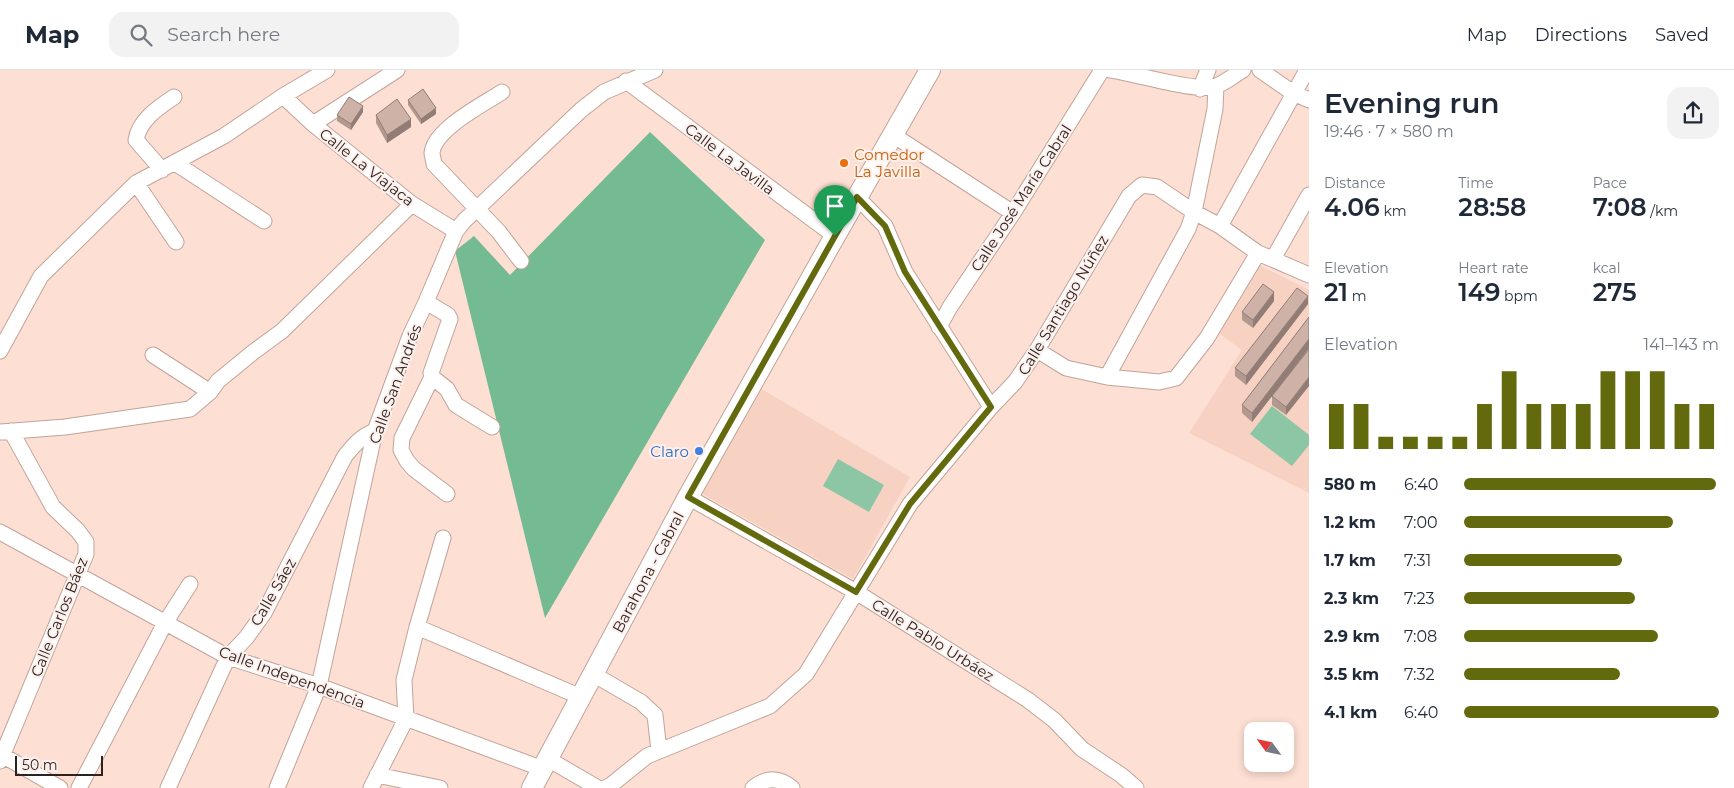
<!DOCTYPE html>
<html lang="en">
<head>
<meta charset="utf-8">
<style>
  body { margin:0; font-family:Montserrat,sans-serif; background:#f2f2f3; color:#1f2937; height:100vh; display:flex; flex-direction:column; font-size:19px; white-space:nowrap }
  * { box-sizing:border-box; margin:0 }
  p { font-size:16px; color:#747a83 }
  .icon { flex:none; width:28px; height:28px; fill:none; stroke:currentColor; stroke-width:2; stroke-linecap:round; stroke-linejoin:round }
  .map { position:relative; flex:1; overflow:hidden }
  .details { display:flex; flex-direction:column; background:#fff; width:425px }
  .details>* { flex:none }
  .needle { width:32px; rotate:303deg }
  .fabs { position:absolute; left:1244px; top:652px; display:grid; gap:10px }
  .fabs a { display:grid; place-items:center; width:50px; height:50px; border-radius:10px; background:#fff; box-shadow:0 2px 8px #0003; font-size:25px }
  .scale { position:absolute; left:15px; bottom:12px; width:88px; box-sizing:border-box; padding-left:5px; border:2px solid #2d231e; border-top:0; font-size:14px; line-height:18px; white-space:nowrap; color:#2d231e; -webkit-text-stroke:4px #fdf0ec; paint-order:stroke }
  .pin { position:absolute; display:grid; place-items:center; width:42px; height:42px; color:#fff; margin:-51px -21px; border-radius:50% 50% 50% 0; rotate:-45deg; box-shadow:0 0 5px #0007 }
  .pin .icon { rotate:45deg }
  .round { display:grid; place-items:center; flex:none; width:52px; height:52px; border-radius:15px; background:#f2f2f3 }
  .head { display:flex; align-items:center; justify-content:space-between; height:85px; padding:0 15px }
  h1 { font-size:28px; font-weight:600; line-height:38px }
  .figures { display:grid; grid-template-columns:repeat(3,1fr); gap:8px; height:85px; padding:5px 15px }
  .figures div { display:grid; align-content:center }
  .figures b { font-size:25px; font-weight:600 }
  .figures small { font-size:14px; font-weight:400 }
  .figures p { font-size:14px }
  .chart { height:140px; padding:10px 15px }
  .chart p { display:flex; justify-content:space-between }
  .chart svg { width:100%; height:90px; margin-top:5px; stroke:#636a0d; stroke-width:6 }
  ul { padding:0 15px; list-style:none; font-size:16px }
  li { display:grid; grid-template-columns:80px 60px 1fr; align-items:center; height:38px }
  li i { height:12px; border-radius:6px; background:#636a0d }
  header { display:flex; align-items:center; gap:30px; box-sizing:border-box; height:70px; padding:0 25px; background:#fff; border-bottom:1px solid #e0e1e3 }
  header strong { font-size:24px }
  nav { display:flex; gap:28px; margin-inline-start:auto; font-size:18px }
  .search { width:350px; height:45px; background:#f2f2f3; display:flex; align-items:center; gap:12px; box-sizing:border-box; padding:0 18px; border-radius:15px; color:#747a83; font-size:19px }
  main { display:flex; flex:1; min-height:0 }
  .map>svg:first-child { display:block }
  .built { fill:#f7d1c2 }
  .green { fill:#8cc6a4 }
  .forest { fill:#74ba92 }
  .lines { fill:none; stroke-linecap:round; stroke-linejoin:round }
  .minor-casing { stroke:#c1a499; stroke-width:17 }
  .major-casing { stroke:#c1a499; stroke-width:22 }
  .minor { stroke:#fff; stroke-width:15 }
  .major { stroke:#fff; stroke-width:20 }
  .wall { fill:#b29990 }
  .shaded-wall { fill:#917d75 }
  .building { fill:#cfb2a7; stroke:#917d75 }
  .route-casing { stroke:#fff; stroke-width:10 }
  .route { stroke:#636a0d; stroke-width:6 }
  .food-dot { fill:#e8710a; stroke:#fdf0ec; stroke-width:2 }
  .shop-dot { fill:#3f7fe0; stroke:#fdf0ec; stroke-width:2 }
  .labels { text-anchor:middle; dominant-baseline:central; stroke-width:4; stroke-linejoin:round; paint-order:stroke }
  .food-label { font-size:15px; fill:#c56008; stroke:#fdf0ec; text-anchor:start }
  .street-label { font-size:15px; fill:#2d231e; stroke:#fdf0ec }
  .shop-label { font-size:15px; fill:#366cbe; stroke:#fdf0ec; text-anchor:end }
</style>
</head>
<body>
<header>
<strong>Map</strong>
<div class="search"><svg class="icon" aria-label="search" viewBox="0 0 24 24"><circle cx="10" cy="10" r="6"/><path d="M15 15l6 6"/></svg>Search here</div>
<nav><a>Map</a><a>Directions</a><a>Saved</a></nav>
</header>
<main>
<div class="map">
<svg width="1309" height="718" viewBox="0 0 1309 718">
  <rect width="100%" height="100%" fill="#fddfd3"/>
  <path class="built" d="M1257,194L1309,220V423L1189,363L1242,280L1216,261Z
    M758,317L910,407L853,509L699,422Z"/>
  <path class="green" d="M1272,336L1309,365V375L1292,396L1250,364Z
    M838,389L884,415L869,442L823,416Z"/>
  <path class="forest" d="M650,62L765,170L545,548L455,181L474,166L510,205Z"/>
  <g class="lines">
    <defs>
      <path id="minor" d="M1110,0C1134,3 1197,23 1216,16C1225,13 1234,5 1243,0
        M1260,0L1293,23L1309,30
        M626,11L835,166
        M1200,19L1208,0
        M502,22C484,34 434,59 432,83C432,86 434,91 434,94L499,162L521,191
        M283,26L313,54L412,134L456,161
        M313,54L397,0
        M893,65L1013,143
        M175,93L264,151
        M162,100L136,70C139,50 159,37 174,27
        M136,113L176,172
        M857,127L885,156L905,202L991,337
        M1220,156L1307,0
        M1273,189L1309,125
        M426,232L448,245L450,249L431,303L432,307L447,319L456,335L492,357
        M939,257L950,237L1013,143L1102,0
        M1037,280L1066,298L1107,307L1159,312L1176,308L1207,268L1258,183
        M0,281L41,206L136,113L224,66L283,26L327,0
        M153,285L210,322
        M432,307L402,368L401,380L407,391L414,399L447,424
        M1107,307L1188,159L1194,142L1215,39L1216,16
        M0,362L65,357L190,339L210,322L218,311L252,283L282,261L412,134
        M688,427L856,522L1028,630L1054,650L1082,679L1121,705L1136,718
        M0,462L228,587L319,616L543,699
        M417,557L581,627
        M593,604L641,632L655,645L659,681
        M0,684L60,718
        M548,689L598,718
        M0,691L86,484V472L78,461L53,437L11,361
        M377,705L440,718
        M79,718L165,553L190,514
        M168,718L228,587L246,568L264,543L345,386C354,375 361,366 375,361
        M277,718L319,616L375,361L410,266L426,232L456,161L464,151L581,40L604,22L655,0
        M371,718L406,649L404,610L417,557L443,468
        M605,718L611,715L647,686L770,636L806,604L910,434L991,337L1015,312L1037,280L1129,126L1142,115L1157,117L1194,142L1220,156L1258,183L1309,205
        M753,718C766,707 779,707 792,718"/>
      <path id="major" d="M532,718L688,427L835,166L930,0"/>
    </defs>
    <use href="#minor" class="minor-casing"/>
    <use href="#major" class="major-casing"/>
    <use href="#minor" class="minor"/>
    <use href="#major" class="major"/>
  </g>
  <path class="wall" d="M408,30L436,44L421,54L408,35Z
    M363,42L351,60L337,51V45Z
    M376,45L411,57L387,73L376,53Z
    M1274,231L1253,258L1242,250V242Z
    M1308,234L1246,315L1235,306V298Z
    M1309,247V278L1252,352L1242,343V335Z
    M1309,279L1286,345L1272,335V326Z"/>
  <path class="shaded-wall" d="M363,36V42L351,60V54Z
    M436,38V44L421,54V49Z
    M411,49V57L387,73V65Z
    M1274,222V231L1253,258V250Z
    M1308,226V234L1246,315V306Z
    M1309,269V278L1252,352V343Z
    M1309,307V316L1286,345V337Z"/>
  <path class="building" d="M423,19L436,38L421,49L408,30Z
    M349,27L363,36L351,54L337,45Z
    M397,29L411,49L387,65L376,45Z
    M1263,214L1274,222L1253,250L1242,242Z
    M1297,218L1308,226L1246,306L1235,298Z
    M1309,247V269L1252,343L1242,335Z
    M1309,279V307L1286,337L1272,326Z"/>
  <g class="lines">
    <defs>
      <path id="route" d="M857,127L885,156L905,202L991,337L910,434L856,522L688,427Z"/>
    </defs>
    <use href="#route" class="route-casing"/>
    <use href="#route" class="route"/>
  </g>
  <circle class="food-dot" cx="844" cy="93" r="5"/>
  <circle class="shop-dot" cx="699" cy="381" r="5"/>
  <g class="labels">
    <g class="food-label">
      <text x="854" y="84">Comedor<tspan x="854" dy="17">La Javilla</tspan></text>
    </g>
    <g class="street-label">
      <text transform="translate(730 89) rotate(37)">Calle La Javilla</text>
      <text transform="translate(367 97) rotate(38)">Calle La Viajaca</text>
      <text transform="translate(1021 128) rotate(-57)">Calle José María Cabral</text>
      <text transform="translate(1063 235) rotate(-59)">Calle Santiago Núñez</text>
      <text transform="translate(395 314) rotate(-70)">Calle San Andrés</text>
      <text transform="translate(648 502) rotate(-62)">Barahona - Cabral</text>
      <text transform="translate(273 522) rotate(-60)">Calle Sáez</text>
      <text transform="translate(59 547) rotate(-68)">Calle Carlos Báez</text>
      <text transform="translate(933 570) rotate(32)">Calle Pablo Urbáez</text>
      <text transform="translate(292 607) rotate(20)">Calle Independencia</text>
    </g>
    <g class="shop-label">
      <text x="689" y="381">Claro</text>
    </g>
  </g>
</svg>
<div class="fabs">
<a><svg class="needle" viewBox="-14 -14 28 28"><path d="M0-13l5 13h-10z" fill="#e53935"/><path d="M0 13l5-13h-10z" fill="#747a83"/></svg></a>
</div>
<div class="scale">50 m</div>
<div class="pin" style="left:835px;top:166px;background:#1e9e55"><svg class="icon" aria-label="arrive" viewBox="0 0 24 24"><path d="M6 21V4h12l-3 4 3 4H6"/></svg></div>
</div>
<section class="details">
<div class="head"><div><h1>Evening run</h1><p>19:46 · 7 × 580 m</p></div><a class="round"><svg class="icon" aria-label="share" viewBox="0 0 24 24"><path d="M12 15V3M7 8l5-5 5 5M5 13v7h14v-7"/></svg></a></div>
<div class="figures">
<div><p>Distance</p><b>4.06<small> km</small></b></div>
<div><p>Time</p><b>28:58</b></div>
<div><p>Pace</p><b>7:08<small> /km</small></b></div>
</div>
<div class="figures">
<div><p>Elevation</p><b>21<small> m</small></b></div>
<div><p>Heart rate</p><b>149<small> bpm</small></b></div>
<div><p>kcal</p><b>275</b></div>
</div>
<div class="chart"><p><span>Elevation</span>141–143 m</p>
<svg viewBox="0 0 160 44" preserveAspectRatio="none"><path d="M5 44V22M15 44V22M25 44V38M35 44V38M45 44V38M55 44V38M65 44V22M75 44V6M85 44V22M95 44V22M105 44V22M115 44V6M125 44V6M135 44V6M145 44V22M155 44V22"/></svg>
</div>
<ul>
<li><b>580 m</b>6:40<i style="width:99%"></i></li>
<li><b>1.2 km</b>7:00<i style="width:82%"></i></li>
<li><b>1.7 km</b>7:31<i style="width:62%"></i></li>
<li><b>2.3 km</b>7:23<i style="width:67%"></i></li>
<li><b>2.9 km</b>7:08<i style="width:76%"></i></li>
<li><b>3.5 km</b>7:32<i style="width:61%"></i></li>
<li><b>4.1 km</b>6:40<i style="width:100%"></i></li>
</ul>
</section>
</main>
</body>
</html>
